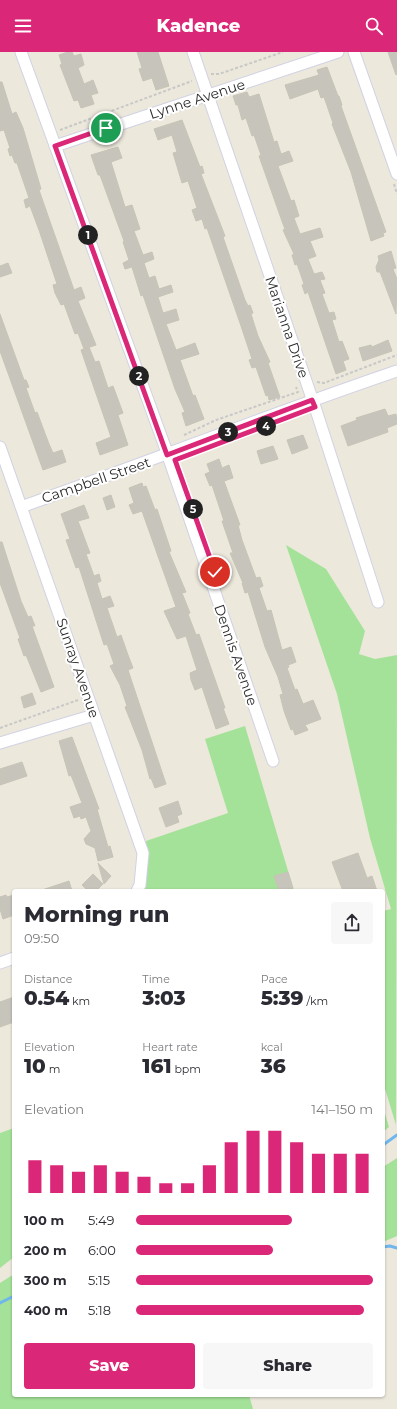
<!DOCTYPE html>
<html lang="en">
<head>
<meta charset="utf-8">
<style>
  body { margin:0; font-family:Montserrat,sans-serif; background:#f7f7f7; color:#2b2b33; height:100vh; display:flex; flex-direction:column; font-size:15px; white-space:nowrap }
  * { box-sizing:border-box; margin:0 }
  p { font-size:13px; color:#7c7c81 }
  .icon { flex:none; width:22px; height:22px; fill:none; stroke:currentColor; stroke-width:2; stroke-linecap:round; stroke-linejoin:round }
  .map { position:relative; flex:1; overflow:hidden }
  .side { position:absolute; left:12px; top:837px; width:373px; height:508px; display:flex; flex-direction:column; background:#fff; border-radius:4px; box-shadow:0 1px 3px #0004 }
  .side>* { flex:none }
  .pin { position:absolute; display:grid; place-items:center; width:34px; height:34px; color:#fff; margin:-17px; border:2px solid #fff; border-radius:50%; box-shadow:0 1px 4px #0007 }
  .km { position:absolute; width:20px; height:20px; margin:-10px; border-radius:50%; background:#222; color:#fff; font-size:11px; line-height:20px; text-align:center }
  .round { display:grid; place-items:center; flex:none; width:42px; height:42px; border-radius:4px; background:#f7f7f7 }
  .headline { display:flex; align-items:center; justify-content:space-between; height:68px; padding:0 12px }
  h1 { font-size:22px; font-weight:800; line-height:30px }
  .metrics { display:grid; grid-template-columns:repeat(3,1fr); gap:6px; height:68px; padding:4px 12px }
  .metrics div { display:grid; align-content:center }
  .metrics b { font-size:20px; font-weight:800 }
  .metrics small { font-size:11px; font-weight:400 }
  .metrics p { font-size:11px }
  .chart { height:112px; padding:8px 12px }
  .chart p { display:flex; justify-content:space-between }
  .chart svg { width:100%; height:72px; margin-top:4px; stroke:#db2777; stroke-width:6 }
  .primary-button { display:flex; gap:8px; margin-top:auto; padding:8px 12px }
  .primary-button a { flex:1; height:46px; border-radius:4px; background:#db2777; color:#fff; font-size:16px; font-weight:800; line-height:46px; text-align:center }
  .primary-button a+a { background:#f7f7f7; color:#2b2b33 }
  ul { padding:0 12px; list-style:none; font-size:13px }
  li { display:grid; grid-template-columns:64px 48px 1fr; align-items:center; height:30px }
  li i { height:10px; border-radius:5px; background:#db2777 }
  header { display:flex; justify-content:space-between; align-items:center; height:52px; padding:0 12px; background:#db2777; color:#fff; font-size:18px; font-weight:800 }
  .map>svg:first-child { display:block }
  .green { fill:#a5e299 }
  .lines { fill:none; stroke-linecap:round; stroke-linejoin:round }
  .stream { stroke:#6fb6ed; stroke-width:3 }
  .building { fill:#c7c4bc; stroke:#c7c4b6 }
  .minor-casing { stroke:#d1d2e3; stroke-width:13 }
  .path { stroke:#c8c8c8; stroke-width:2; stroke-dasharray:3 2; stroke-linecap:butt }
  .minor { stroke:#fff; stroke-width:11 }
  .route-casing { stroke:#fff; stroke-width:8 }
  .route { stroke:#db2777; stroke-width:5 }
  .labels { text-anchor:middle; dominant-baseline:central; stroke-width:4; stroke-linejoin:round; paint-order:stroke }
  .street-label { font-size:14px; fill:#2a2a2a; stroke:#fff }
</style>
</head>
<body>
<header><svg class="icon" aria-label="menu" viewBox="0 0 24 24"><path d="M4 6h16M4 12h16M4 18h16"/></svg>Kadence<svg class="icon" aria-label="search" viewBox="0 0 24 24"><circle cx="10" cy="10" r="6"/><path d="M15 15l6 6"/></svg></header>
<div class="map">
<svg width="397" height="1357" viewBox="0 0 397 1357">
  <rect width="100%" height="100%" fill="#ece8dc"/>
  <path class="green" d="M286,493L326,517L365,579L359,602L375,607L397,603L396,1073L383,1030V859L391,857L370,786L337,642Z
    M245,674L294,839H140L147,813L146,789L228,761L205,687Z
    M383,1055L389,1075L383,1080Z
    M14,1076V1205L0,1216V1081Z
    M397,1106V1184L383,1190V1115Z
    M14,1222V1343H249L253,1357H0V1231Z"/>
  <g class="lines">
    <path class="stream" d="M383,1093L397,1083
      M383,1195L390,1194L397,1196
      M0,1251L14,1244"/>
  </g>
  <path class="building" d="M68,0H72L74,4L81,2L84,13L78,16L84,32L93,28L98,41L91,43L94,52L81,56L78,48L74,49L60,13L62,12L59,3Z
    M137,0H158L169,34L156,38L152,26L143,29L139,17L142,16Z
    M388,0H397V22L396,23Z
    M327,15L338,44H339L342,53L341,54L386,180L383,181L384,184L371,189L351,120L332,72L333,71L324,45L321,46L318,37L290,47L285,33L319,23L317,18Z
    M0,30H2L12,62L16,60L23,76L41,137L39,138L74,238L81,235L85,246L78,249L96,293L84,297L78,281L75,282L64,252L61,253L55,241L53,233L57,232L39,178L30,154L26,156L24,148L29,146L17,111H15L12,103L10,104L8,97L10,96L4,78L0,79Z
    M247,40L249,45L259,42L274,90L277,89L281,102L289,99L293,109L278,114L291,149L294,148L299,164L294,166L300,182L320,176L323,185L310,189L316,204L308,207L314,222L322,220L325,227L320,228L325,241L322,242L329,261L334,260L336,267L332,268L339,290L342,289L349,307L343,309L346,318L336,322L308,240L305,242L302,233L304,232L297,212L295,213L292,203L294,202L283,178L285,177L283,172L259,104L261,103L254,83L252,84L246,66L242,68L238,53H236L233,44Z
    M182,68L200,115L202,114L204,121L201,122L225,184L223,185L245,248L248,254L250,253L253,261L251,262L258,284L270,310L268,311L280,345L269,348L268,343L266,344L256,315L252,316L249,308L252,307L241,274L207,176L205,177L202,167L196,169L192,158L197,156L188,129L182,131L173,101L177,100L172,83L158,88L154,77Z
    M118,95L122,106L111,110L125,155L132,153L140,177L134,179L143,203L152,200L154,207L144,211L149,226L155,224L159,237L171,233L173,240L158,245L163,261L176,257L179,268L166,272L176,298L195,291L199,302L180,308L193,344L195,343L204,367L186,374L182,361L185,360L175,337L143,243L141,244L132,215L125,217L123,211L129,208L123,190L124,189L100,123H98L91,103Z
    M391,199L396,216L393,217L397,227L396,262L380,220H377L376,215L379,208L378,204Z
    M8,211L12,221L0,225V214Z
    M0,262L24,328H26L29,335L26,336L35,361L37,360L49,392L53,401L62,398L66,410L43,418L0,299Z
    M388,288L392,299L363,309L359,296L371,293L372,295Z
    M89,295L95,310L99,309L108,336L113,334L123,361L118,363L128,393L100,403L96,391L111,385L81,298Z
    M385,357L388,364L396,362L397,372L387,376L388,380L348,394L341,374L357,368L356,366Z
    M303,383L308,396L292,402L287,388Z
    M273,394L278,407L261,412L257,399Z
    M219,407L222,416L229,413L233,426L224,429L240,473H238L242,488L256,526L260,525L263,534L259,536L267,559L271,558L282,598L291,595L296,610L288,613L289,615L287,616L295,638L297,637L303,652L313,648L321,667L305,673L308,678L295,683L293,677L291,678L284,659L280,643L283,642L278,625L265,595L248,540L245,541L242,531H243L230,501H233L222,469H224L212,433L210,434L205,422L210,420L207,412Z
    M142,431L143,435L146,434L155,458L157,457L171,499L169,500L186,540L182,541L190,561L188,562L196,583L199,582L225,656H223L229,672L216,677L202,635L195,638L191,628L190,621L197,618L186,584L177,587L164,559L176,555L142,459L133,462L129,453L134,451L129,436Z
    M111,443L115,455L107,458L103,446Z
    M84,453L89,466L78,469L90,501L86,502L94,524L99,522L101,529L97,531L102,547L110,544L114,554L107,556L117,585L121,583L128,603L133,616L128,618L166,732L155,736L151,726L150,727L142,698L125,655L127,654L120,633L110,614L114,612L107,592L104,593L79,515L76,516L66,488L70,487L61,462Z
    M0,490H2L21,549L28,565L31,564L35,574H32L54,635L41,640L26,603L24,604L18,587L20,586L0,531Z
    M32,641L36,652L24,656L21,645Z
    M72,685L99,757H97L108,795L110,794L113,805L98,809L95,796L86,792L84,787L91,779L86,765L81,767L80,764L74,766L70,755L82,751L71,723L69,724L59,689Z
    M22,710L27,724L0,733V717Z
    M178,749L182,762L177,764L179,770L166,775L159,756Z
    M358,801L367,826L372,824L377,839H343L332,810Z
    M98,811L111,824L104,832Z
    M288,820L293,836L279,839L274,824Z
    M93,822L103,832L96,839H88L82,833Z
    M69,829L72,839H43L42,838Z
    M6,843L7,845L14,843V863L3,867L0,857V845Z
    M14,945V970L0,975V950Z"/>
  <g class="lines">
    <defs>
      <path id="minor" d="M21,0L165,395L273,709
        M193,0L315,355L378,550
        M354,0L397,122
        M55,94L338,0
        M0,395L143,801L140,833L137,839
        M21,455C147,410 271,362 397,319
        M0,691L94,663
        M0,911L14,906"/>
    </defs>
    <use href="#minor" class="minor-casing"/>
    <path class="path" d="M211,22H219L283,0
      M60,78L192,29
      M394,132L397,142
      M317,330L324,331L397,303
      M184,383L216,368L298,340L296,335
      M0,676L78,648"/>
    <use href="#minor" class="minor"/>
  </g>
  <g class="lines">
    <defs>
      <path id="route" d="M106,76L55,94L167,403L312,348L315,355L175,408L215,520"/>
    </defs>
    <use href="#route" class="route-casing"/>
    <use href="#route" class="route"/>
  </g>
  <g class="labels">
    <g class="street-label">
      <text transform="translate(197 47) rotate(-18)">Lynne Avenue</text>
      <text transform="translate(287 275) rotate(71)">Marianna Drive</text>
      <text transform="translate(96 428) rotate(-19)">Campbell Street</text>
      <text transform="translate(236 603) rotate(71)">Dennis Avenue</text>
      <text transform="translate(78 616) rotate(71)">Sunray Avenue</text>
    </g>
  </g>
</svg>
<div class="pin" style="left:106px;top:76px;background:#1e9e55"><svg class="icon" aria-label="arrive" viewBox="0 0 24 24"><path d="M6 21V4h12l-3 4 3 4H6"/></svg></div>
<div class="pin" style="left:215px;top:520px;background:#d93025"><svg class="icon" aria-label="check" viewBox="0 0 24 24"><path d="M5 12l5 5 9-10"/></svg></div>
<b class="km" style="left:88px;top:183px">1</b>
<b class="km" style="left:139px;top:324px">2</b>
<b class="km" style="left:228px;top:380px">3</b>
<b class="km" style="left:266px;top:374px">4</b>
<b class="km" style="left:193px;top:457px">5</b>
<section class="side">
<div class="headline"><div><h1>Morning run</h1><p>09:50</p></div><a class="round"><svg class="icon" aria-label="share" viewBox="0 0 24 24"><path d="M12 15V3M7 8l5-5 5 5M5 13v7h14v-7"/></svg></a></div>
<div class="metrics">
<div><p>Distance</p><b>0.54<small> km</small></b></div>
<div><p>Time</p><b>3:03</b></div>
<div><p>Pace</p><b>5:39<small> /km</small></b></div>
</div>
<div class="metrics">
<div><p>Elevation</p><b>10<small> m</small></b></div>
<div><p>Heart rate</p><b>161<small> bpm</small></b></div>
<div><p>kcal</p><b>36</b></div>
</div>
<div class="chart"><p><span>Elevation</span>141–150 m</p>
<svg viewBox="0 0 160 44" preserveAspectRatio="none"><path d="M5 44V24M15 44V27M25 44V31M35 44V27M45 44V31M55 44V34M65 44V38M75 44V38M85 44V27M95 44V13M105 44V6M115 44V6M125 44V13M135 44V20M145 44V20M155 44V20"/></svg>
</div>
<ul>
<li><b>100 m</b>5:49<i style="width:66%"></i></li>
<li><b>200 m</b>6:00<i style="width:58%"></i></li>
<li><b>300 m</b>5:15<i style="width:100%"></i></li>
<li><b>400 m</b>5:18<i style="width:96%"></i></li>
</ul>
<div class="primary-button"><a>Save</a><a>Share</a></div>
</section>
</div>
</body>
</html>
